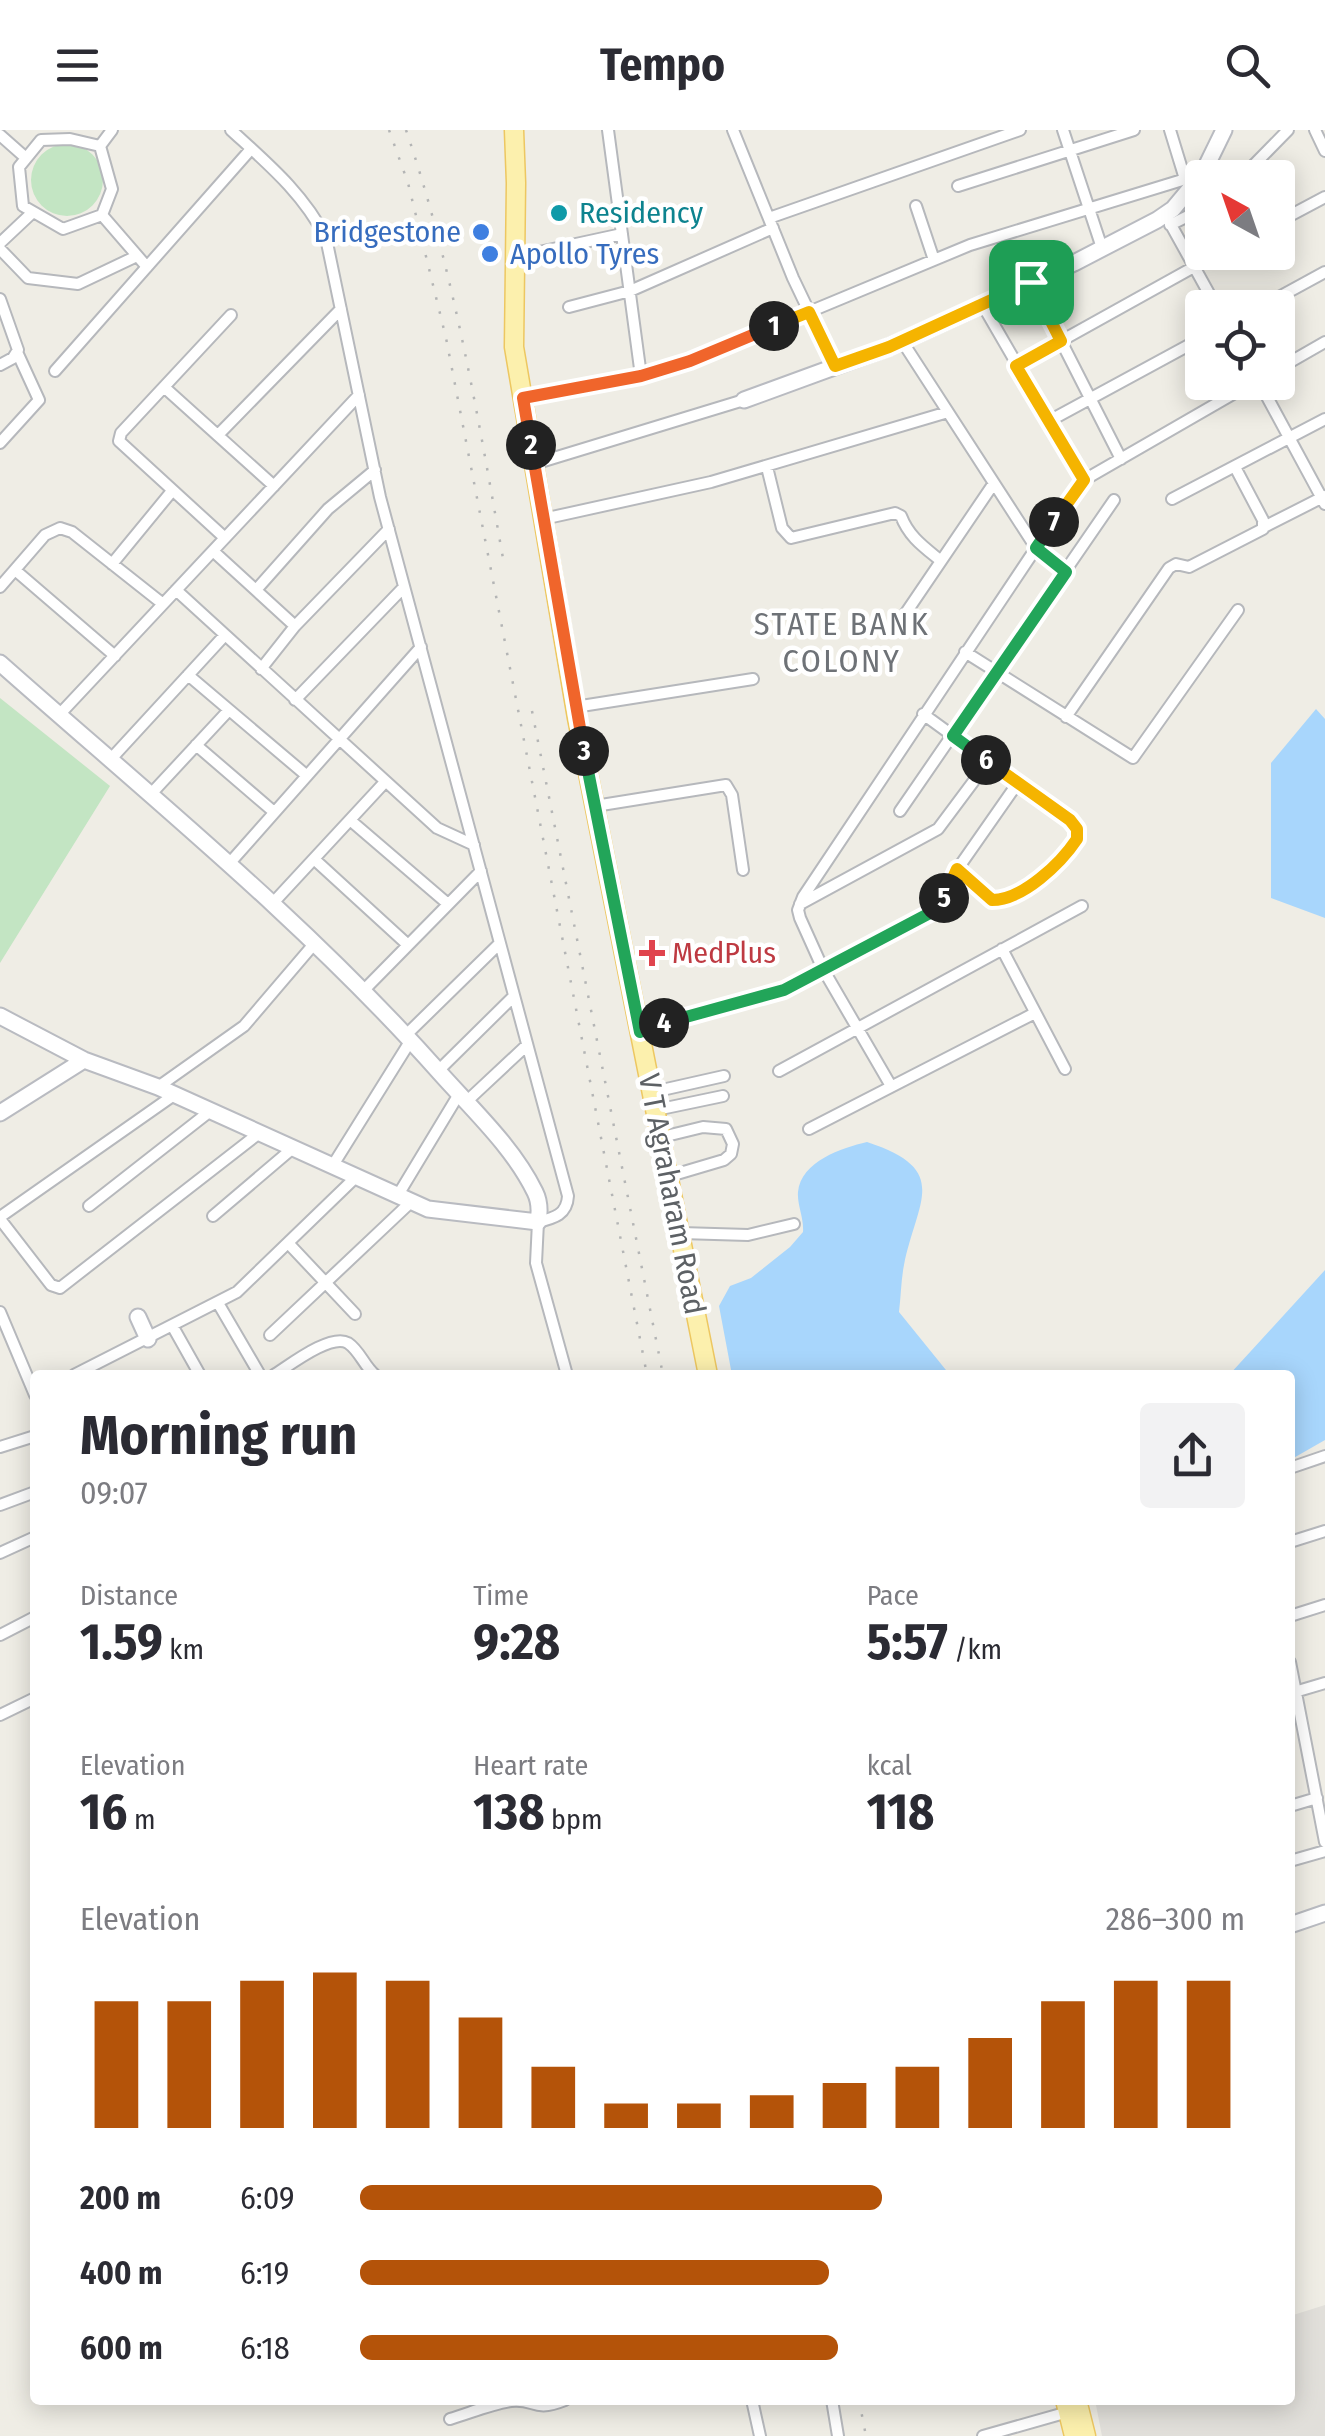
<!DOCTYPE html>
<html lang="en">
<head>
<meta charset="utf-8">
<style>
  body { margin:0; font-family:"Fira Sans Condensed",sans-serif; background:#f2f2f3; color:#2b2b33; height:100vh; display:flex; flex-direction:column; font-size:38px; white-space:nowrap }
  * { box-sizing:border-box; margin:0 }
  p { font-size:32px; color:#7c7c81 }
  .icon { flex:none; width:55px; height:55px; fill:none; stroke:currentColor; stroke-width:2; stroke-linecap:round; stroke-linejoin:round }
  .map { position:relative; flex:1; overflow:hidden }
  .side { position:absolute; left:30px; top:1240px; width:1265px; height:1035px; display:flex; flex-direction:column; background:#fff; border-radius:10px; box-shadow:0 5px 25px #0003 }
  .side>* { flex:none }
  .needle { width:65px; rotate:320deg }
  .fabs { position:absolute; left:1185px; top:30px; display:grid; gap:20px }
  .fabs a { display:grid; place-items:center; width:110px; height:110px; border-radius:10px; background:#fff; box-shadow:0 5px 25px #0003; font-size:50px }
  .pin { position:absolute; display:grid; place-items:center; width:85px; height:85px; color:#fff; margin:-42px; border-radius:20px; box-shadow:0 5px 15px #0006 }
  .km { position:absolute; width:50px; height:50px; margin:-25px; border-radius:50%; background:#222; color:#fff; font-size:28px; line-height:50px; text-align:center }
  .round { display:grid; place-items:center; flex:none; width:105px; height:105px; border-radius:10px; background:#f2f2f3 }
  .summary { display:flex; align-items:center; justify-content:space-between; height:170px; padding:0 50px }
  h1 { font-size:55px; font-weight:700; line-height:75px }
  .figures { display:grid; grid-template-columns:repeat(3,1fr); gap:15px; height:170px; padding:10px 50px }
  .figures div { display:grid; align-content:center }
  .figures b { font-size:50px; font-weight:700 }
  .figures small { font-size:28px; font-weight:400 }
  .figures p { font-size:28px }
  .chart { height:280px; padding:20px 50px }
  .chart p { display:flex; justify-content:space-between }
  .chart svg { width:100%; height:180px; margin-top:10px; stroke:#b45309; stroke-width:6 }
  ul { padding:0 50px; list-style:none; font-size:32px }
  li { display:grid; grid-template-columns:160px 120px 1fr; align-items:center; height:75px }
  li i { height:25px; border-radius:12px; background:#b45309 }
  header { display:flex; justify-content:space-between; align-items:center; height:130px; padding:0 50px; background:#fff; font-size:45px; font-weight:700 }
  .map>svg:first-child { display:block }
  .industrial { fill:#e1dfda }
  .green { fill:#c3e5c3 }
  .water { fill:#a8d6fc }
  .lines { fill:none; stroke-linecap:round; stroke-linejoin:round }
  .street-casing { stroke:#b6b8bc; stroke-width:14 }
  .secondary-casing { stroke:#b9bbc1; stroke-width:19 }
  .primary-casing { stroke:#edc761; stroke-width:21 }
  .street { stroke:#fff; stroke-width:10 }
  .secondary { stroke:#fff; stroke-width:15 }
  .primary { stroke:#fcf0ad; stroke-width:18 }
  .rail { stroke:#b4b5b5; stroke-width:2.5; stroke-dasharray:2.5 12; stroke-linecap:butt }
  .split-1-casing { stroke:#fff; stroke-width:20 }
  .split-2-casing { stroke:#fff; stroke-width:20 }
  .split-3-casing { stroke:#fff; stroke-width:20 }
  .split-4-casing { stroke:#fff; stroke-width:20 }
  .split-5-casing { stroke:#fff; stroke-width:20 }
  .split-6-casing { stroke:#fff; stroke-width:20 }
  .split-7-casing { stroke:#fff; stroke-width:20 }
  .split-8-casing { stroke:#fff; stroke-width:20 }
  .split-1 { stroke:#f5b400; stroke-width:12 }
  .split-2 { stroke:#f0652b; stroke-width:12 }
  .split-3 { stroke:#f0652b; stroke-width:12 }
  .split-4 { stroke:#22a559; stroke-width:12 }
  .split-5 { stroke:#22a559; stroke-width:12 }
  .split-6 { stroke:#f5b400; stroke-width:12 }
  .split-7 { stroke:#22a559; stroke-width:12 }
  .split-8 { stroke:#f5b400; stroke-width:12 }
  .culture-dot { fill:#0f9aa8; stroke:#fff; stroke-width:4 }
  .shop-dot { fill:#3f7fe0; stroke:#fff; stroke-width:4 }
  .health-dot { fill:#e0444e; stroke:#fff; stroke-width:4 }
  .labels { text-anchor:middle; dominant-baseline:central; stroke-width:9; stroke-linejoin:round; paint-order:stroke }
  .culture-label { font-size:30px; fill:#0d838f; stroke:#fff; text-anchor:start }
  .shop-label { font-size:30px; fill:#366cbe; stroke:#fff; text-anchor:end }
  .health-label { font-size:30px; fill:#be3a42; stroke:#fff; text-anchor:start }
  .street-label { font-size:30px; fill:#5d6165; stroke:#fff }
  .neighbourhood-label { font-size:32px; letter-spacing:2.5px; fill:#6e7277; stroke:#fff }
</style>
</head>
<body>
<header><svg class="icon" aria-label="menu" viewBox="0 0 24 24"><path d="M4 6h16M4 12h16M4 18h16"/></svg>Tempo<svg class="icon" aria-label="search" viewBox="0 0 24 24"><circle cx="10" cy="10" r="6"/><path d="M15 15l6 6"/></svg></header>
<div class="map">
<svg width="1325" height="2306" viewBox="0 0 1325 2306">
  <rect width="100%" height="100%" fill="#efede5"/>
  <path class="industrial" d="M1325,2175V2306H1102L1095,2270H1290V2186Z"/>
  <path class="green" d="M31 50a36 36 0 1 1 72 0a36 36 0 1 1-72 0Z
    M0,568L110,656L0,833Z"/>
  <path class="water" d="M1316,579L1325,589V788L1271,768V633Z
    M867,1012C952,1040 917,1070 904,1135C901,1150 901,1166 899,1182L950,1245H732L719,1176L730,1156L751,1148L790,1117L803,1102C804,1088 797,1075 798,1062C801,1031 842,1018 867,1012Z
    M1325,1140V1310L1290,1330V1245H1229Z"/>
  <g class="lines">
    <defs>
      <path id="street" d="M231,0C268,34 303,63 326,108L380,367L568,1066C567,1085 554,1088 538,1092L536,1133L567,1245
        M608,0L641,246
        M733,0L793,148L835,236
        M1063,0L1102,118
        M1170,0L1185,49
        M1315,0L1325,21
        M0,5L26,28
        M100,16L112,0
        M1241,48L1288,0
        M958,56L1134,0
        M916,76L934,130
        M1165,84L1217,178
        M102,85L112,59L100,16L70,9L41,10L19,37L23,76L63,99L102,85L147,137
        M769,88L1020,0
        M1278,92L1325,67
        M1170,95L1202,79
        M0,113L33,82
        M0,119L28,148L78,154L137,126
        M516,127L622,104
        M1031,152L1121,329
        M0,169L18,220L13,228L0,235
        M982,174L1084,350L1036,418L1066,441
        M569,177L630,161L773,98
        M1259,178L1325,142
        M1016,236L1221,122
        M1278,239L1325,212
        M55,241L251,19
        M1259,252L1325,374
        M164,257L274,356
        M523,268L641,246L691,231L970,115L1202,44
        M1049,291L1202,208
        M218,305L341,179
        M0,313L39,270L17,222
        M534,334L744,270
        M767,337L782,398L791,408L895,383L901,386C909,407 924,417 941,431
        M1084,350L1254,252
        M1172,369L1325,289
        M543,389L711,352L948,282
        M1264,397L1325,366
        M225,408L119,311L121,303L231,185
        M213,421L295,496
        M112,434L172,361
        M15,440L115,526
        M0,457L45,405L60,398L72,402L163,474
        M176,460L437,698L474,715
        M256,460L328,379L375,340
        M897,496L994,353
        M965,522L1133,628L1238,480
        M261,539L295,496L389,399
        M188,545L306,645
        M295,570L404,457
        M575,577L753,549
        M923,584L1070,691L1078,703C1070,732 1028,760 1001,770L983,764L957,739
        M59,585L359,265
        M1066,587L1169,438L1176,434L1189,437L1263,399V390L1235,337
        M196,615L274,682
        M110,630L225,505
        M150,665L229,580
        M595,676L726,655L732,665L743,740
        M900,681L1114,370
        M350,690L448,774
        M314,729L408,815
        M228,735L421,517
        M272,774L385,652
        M800,774L938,699L988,632
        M1002,819L1065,939
        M364,860L481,741
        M641,902L718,876L784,860L823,839L800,788L798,780L803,767L1036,418L902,211
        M406,905L500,813
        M438,941L514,866
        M779,941L1082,776
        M891,956L823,839L937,778L952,747L1017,654
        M158,957L244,896L314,814
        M653,962L724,946
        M466,972L527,915
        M656,980L723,966
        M809,999L1035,883
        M662,1007L703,997L726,999L733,1014L731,1024L724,1030L670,1046
        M333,1035L411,910
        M398,1065L459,964
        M89,1076L209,982
        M213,1086L293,1018
        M0,1087L174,965
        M0,1089L51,1155L60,1158L258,1004
        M681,1103L748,1105L794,1094
        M289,1114L355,1184
        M218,1173L260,1245
        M0,1182L35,1265
        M173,1197L200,1245
        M270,1205L412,1071
        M74,1245L237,1162L357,1046
        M274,1245C290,1235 331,1203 348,1213C360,1221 364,1236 375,1245
        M0,1317L35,1306
        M1290,1338L1325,1326
        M0,1375L35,1362
        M1290,1412L1325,1401
        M0,1423L35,1407
        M1290,1486L1325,1475
        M0,1505L35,1487
        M1290,1532L1325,1712
        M1298,1561L1325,1553
        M0,1585L35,1568
        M1290,1676L1317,1668
        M1290,1731L1325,1721
        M752,2270L760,2306
        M832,2270L838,2306
        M450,2289C470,2283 491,2274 511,2271C536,2268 532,2283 565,2270
        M983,2306L1068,2282"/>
      <path id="secondary" d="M744,270L889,217L1074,133L1157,90L1173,79L1203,43L1224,0
        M0,533C150,666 307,793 440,943C473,980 513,1017 535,1062C540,1072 540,1081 538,1092L428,1079L158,957L84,930L0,886
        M0,983L84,930
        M138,1187L148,1209
        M1290,1795L1325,1783"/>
      <path id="primary" d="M514,0L516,53L514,217L577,588L708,1245
        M1065,2270L1074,2306
        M1077,2270L1086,2306"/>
    </defs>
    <use href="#street" class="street-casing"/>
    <use href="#secondary" class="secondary-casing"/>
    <use href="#primary" class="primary-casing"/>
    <use href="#street" class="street"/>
    <use href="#secondary" class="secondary"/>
    <use href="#primary" class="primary"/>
    <path class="rail" d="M389,0L408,53L446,208L647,1245
      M406,0C454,141 478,287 504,434
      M532,581L663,1245
      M859,2270L866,2306"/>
  </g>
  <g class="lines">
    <defs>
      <path id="split-1" d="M774,196L809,182L835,236L889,217L1031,152"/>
      <path id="split-2" d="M531,315L523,268L641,246L690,231L774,196"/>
      <path id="split-3" d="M531,315L584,621"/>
      <path id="split-4" d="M584,621L640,902L664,893"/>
      <path id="split-5" d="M664,893L784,860L930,783L944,768"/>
      <path id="split-6" d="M944,768L957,739L992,770C1023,770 1061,733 1077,709V699L1070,690L986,630"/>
      <path id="split-7" d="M986,630L953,606L1066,442L1036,418L1054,392"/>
      <path id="split-8" d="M1031,152L1061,211L1016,236L1084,350L1054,392"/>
    </defs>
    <use href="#split-1" class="split-1-casing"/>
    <use href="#split-2" class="split-2-casing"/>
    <use href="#split-3" class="split-3-casing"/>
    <use href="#split-4" class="split-4-casing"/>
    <use href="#split-5" class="split-5-casing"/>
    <use href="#split-6" class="split-6-casing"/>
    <use href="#split-7" class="split-7-casing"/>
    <use href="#split-8" class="split-8-casing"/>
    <use href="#split-1" class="split-1"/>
    <use href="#split-2" class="split-2"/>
    <use href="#split-3" class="split-3"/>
    <use href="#split-4" class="split-4"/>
    <use href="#split-5" class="split-5"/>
    <use href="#split-6" class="split-6"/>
    <use href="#split-7" class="split-7"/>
    <use href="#split-8" class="split-8"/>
  </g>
  <circle class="culture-dot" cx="559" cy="83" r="10"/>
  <g class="shop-dot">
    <circle cx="481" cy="102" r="10"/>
    <circle cx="490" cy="124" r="10"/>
  </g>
  <path class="health-dot" d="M647 808h10v10h10v10h-10v10h-10v-10h-10v-10h10z"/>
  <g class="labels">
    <g class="culture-label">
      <text x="579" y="83">Residency</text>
    </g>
    <g class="shop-label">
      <text x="461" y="102">Bridgestone</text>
      <text x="510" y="124" text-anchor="start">Apollo Tyres</text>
    </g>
    <g class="health-label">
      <text x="672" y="823">MedPlus</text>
    </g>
    <g class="street-label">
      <text transform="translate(672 1064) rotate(79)">V T Agraharam Road</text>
    </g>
    <g class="neighbourhood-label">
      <text x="842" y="494">STATE BANK<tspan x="842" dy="37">COLONY</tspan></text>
    </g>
  </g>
</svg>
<div class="fabs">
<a><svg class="needle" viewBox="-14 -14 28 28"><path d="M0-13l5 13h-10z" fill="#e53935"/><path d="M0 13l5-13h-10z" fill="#7c7c81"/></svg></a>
<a><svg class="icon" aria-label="locate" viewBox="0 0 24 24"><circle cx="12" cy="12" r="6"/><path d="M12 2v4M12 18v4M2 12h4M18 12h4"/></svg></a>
</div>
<div class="pin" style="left:1031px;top:152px;background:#1e9e55"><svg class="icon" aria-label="arrive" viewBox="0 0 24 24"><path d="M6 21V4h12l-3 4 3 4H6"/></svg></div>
<b class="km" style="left:774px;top:196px">1</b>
<b class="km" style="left:531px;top:315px">2</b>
<b class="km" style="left:584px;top:621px">3</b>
<b class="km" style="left:664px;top:893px">4</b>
<b class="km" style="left:944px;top:768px">5</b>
<b class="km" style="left:986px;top:630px">6</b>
<b class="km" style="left:1054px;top:392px">7</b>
<section class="side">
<div class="summary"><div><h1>Morning run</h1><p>09:07</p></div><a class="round"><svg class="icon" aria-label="share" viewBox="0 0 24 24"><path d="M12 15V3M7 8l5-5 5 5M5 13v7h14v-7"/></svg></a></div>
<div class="figures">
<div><p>Distance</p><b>1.59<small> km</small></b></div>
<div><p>Time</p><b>9:28</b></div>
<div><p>Pace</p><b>5:57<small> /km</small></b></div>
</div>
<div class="figures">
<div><p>Elevation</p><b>16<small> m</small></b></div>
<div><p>Heart rate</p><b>138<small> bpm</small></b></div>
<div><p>kcal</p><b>118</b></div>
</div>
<div class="chart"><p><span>Elevation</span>286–300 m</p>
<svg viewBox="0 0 160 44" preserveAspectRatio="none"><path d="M5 44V13M15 44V13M25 44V8M35 44V6M45 44V8M55 44V17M65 44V29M75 44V38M85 44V38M95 44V36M105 44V33M115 44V29M125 44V22M135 44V13M145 44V8M155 44V8"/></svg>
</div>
<ul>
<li><b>200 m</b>6:09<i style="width:59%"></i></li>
<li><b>400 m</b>6:19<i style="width:53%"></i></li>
<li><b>600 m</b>6:18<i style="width:54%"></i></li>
</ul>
</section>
</div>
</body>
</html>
